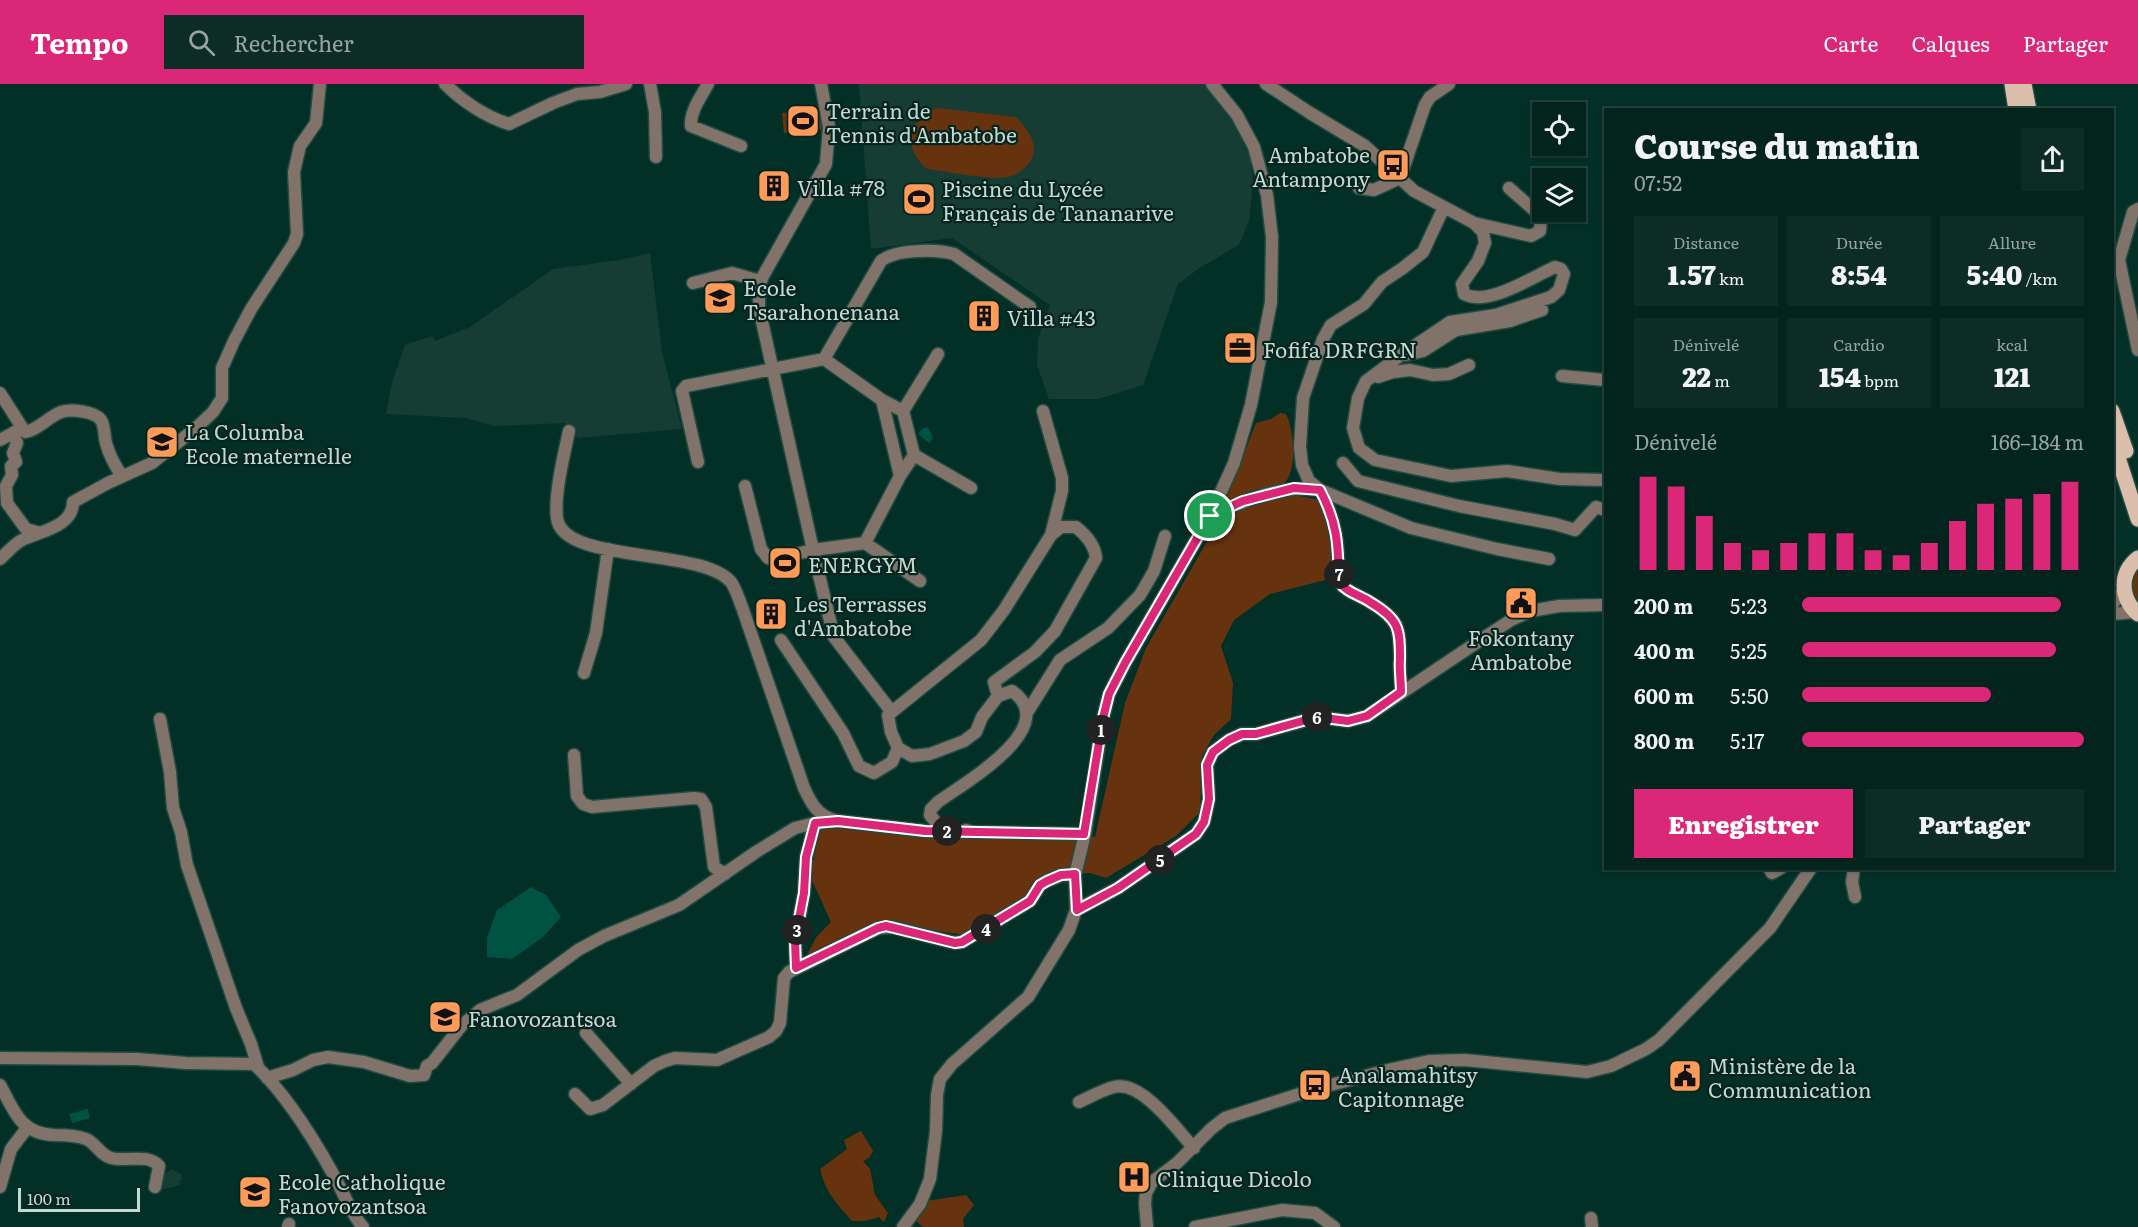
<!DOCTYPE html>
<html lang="fr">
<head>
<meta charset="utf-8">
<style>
  body { margin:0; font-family:Literata,serif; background:#0c2c25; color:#f1f3f6; height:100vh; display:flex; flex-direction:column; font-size:22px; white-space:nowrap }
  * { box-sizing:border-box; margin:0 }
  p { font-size:20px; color:#96a4a3 }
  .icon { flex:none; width:33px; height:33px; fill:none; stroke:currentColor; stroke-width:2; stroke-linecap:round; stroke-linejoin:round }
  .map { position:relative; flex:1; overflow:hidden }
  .drawer { position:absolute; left:1604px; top:24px; width:510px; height:762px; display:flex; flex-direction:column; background:#02241c; border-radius:0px; box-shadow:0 2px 4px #0004,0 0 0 2px #23413b }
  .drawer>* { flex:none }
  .controls { position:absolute; left:1532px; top:18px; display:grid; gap:12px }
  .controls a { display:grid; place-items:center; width:54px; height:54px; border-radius:0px; background:#02241c; box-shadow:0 2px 4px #0004,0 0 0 2px #23413b; font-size:30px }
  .scale { position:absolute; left:18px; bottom:15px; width:122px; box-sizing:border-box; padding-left:6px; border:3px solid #c4d9d2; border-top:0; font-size:16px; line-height:21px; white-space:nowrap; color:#c4d9d2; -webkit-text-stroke:4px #05241d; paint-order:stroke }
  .pin { position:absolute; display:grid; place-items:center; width:51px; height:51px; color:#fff; margin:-26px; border:3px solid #fff; border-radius:50%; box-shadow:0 2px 6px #0007 }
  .km { position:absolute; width:30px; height:30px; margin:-15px; border-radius:50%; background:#222; color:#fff; font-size:16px; line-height:30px; text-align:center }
  .round { display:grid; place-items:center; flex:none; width:63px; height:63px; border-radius:0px; background:#0c2c25 }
  .overview { display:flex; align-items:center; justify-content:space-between; height:102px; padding:0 30px }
  h1 { font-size:33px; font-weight:800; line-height:45px }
  .stats { display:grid; grid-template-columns:repeat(3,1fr); gap:9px; height:102px; padding:6px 30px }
  .stats div { display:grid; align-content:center; border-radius:0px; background:#0c2c25; text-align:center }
  .stats b { font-size:26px; font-weight:800 }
  .stats small { font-size:16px; font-weight:400 }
  .stats p { font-size:16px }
  .chart { height:168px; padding:12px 30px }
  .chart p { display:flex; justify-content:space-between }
  .chart svg { width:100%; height:108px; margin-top:6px; stroke:#db2777; stroke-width:6 }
  .cta { display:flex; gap:12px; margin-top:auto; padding:12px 30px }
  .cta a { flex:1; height:69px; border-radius:0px; background:#db2777; color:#fff; font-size:24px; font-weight:800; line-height:69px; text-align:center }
  .cta a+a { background:#0c2c25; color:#f1f3f6 }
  ul { padding:0 30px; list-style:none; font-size:20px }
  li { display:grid; grid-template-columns:96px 72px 1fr; align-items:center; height:45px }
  li i { height:15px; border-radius:8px; background:#db2777 }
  header { display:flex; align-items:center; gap:36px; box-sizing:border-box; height:84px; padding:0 30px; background:#db2777; color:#fff }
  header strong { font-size:28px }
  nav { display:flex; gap:33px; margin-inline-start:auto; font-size:21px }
  .search { width:420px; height:54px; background:#0c2c25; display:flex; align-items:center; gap:15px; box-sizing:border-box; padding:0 21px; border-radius:0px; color:#96a4a3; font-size:22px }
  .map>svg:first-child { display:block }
  .built { fill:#153d34 }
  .green { fill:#66330e }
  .water { fill:#005343 }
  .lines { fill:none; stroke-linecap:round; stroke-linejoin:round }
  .minor-casing { stroke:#224b42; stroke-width:15 }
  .major-casing { stroke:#224b42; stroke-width:18 }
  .minor { stroke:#81736a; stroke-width:12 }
  .major { stroke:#dcbeac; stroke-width:15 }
  .route-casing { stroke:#fff; stroke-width:12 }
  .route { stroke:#db2777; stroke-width:8 }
  .labels { text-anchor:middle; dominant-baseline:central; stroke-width:4.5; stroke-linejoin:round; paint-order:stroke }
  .poi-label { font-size:21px; fill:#c4d9d2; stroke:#05241d; text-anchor:start }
</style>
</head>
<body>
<header>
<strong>Tempo</strong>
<div class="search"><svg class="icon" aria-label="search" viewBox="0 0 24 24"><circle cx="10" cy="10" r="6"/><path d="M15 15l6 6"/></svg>Rechercher</div>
<nav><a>Carte</a><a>Calques</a><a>Partager</a></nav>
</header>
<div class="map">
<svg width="2138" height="1143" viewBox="0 0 2138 1143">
  <rect width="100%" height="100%" fill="#033026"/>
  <path class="built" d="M859,0H1206L1221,16L1250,72L1253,97L1249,137L1239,161L1201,183L1178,200L1143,301L1098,315H1049L1037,281L1038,255L1050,221L952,154L871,165Z
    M650,169L662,268L682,345L578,354L565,339L494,342L466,334L386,330L392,298L405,261L432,252L435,257L470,243L553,185L619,176Z
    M171,1085L181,1090L182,1096L179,1097L180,1101L165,1105L160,1104L163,1087L167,1089Z"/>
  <path class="green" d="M823,24L824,45L784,49L782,29Z
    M936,24L1016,33C1026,44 1039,58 1032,74C1028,82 1020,89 1011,92C994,98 947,87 927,85C902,64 907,37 936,24Z
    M1280,329L1286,330C1294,345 1298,390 1283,400C1277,404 1267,402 1260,404C1248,408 1237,414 1225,418L1256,339L1271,335Z
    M1290,410L1319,416L1332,449L1333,494L1270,510L1234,536L1221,562L1233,599L1231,635L1214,651L1202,672L1200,728L1176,752L1106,794L1090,789L1054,791L1010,825L964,851L883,838L803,878L817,852L831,838L810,792L821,741L1095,753L1125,619L1146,564L1218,438L1248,422Z
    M2138,483V520C2129,507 2129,495 2138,483Z
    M861,1047L873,1067L869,1074L863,1077L870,1085L875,1111L888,1129L884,1138L879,1133L865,1137H852C836,1118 826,1110 820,1085L847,1065L844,1056Z
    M966,1111L974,1121L963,1135L964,1143H923L915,1136L926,1117Z"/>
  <path class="water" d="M904,105L936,108L935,124L903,122Z
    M928,343L933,354L929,359L918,350L922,345Z
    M531,803L546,811L561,833L542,854L512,875L487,873V854L497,826Z
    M88,1025L90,1034L72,1039L69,1030Z"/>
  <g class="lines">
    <defs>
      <path id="minor" d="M445,0C462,17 486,33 509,40L553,19L577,10L600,8L626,0
        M650,0L655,28L656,73
        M708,0C701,13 690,27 691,42L741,62
        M821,0L829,43L826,80L763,192L759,203V224L813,466L834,553L891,627
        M1266,0L1310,29L1365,62L1414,107L1474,139L1483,148L1485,159L1478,177L1462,200L1464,210C1488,223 1532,193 1555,183L1561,185L1564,190L1559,206L1551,213L1496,231L1450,238L1401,271L1366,297L1358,314L1353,344L1359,364L1375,376L1451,392L1507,387L1560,395L1605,396
        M1359,104L1374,106L1400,94L1425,21L1430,13L1449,0
        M1509,104L1541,132
        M1444,123L1423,168L1403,184L1382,198L1364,220L1331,241L1323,255L1303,314L1300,363L1302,381L1309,397L1320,406L1411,444L1497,465L1549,475
        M2138,125L2133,128L2119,176L2138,266
        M1474,139L1531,152L1540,147L1541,132L1538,107
        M693,199L732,189L760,197
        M1405,271L1423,267L1456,246L1510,237L1542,226
        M824,275L881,177C896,165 936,165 954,170L1030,223
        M1562,292L1605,296
        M1378,293L1393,288L1410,286L1433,291L1449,290L1469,281
        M0,309L25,348C38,346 48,333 61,328C71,325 94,327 101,336C105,342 104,352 106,359C109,370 115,382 122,392
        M569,347C564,371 554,410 557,434C562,480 701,463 731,498C736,505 739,516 742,523L804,704C811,719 817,731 834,736
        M13,350L17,359L13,369L16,378L11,382L12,391L6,402L7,419L26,445L40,449
        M0,356L20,345
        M914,371L971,404
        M698,378L682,307L686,302L824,275L882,316
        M1343,379L1358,397L1459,422L1555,440L1575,446L1596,423L1605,426
        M900,392L882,316L903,327
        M745,402L761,465L768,474L774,475L813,466L865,459L920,497
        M1210,432C1245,417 1280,400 1320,406C1338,440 1338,461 1339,498C1347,509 1360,511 1370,518C1399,535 1400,544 1400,575C1399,586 1401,597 1401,608
        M865,459L900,392L914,371L903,327L938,270
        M0,475C7,469 14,460 22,456C40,447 73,443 73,418L108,399L152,379L196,344L213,328L222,314V284L234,257L251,225L294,159L297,150L294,88L300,62L316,39L320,0
        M2112,521L2124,505
        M2112,530L2136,528
        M781,556L843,649L859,682L874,689L892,678L898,664L891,648L888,631L981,556L1004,526L1051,451L1062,407V394L1043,327
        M584,589L596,549L608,465
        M998,612L994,598L1035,568L1055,547L1096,474C1095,461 1086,451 1076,443H1061L1051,451
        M1028,627L1060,576L1108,544L1140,511L1154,487L1165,452
        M160,635L170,688L173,724L181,748L187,781L236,924L251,960L258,983
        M898,664L912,672L930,670L964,657L976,648L982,633L998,612L1012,607C1063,643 964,699 938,718L931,725L930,731L938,741H949
        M574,671L577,712L583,720L592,723L694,714L701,715L706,723L714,783L725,790
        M966,746L972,748L1085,750
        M1769,784L1772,789L1781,784
        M1854,784L1852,798L1855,813
        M1076,826L1118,804L1196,750L1204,738L1209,715L1207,681L1213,668L1229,656L1242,650H1256L1317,633L1348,637L1367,632L1473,561L1511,536L1531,527L1559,522L1605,521
        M796,883L795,856L804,809L806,773L815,739
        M586,949L631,1000
        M0,974L137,975L186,979L254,980C286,1010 312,1052 333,1090C343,1107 350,1128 363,1143
        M267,994L293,986L313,976L328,973L364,978L410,992L424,991L427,982L432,979L462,941L480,926L517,911L578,866L604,852L679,821L756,768L795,744L815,739L838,737L925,747L972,748
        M0,1001C14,1026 20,1050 54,1051C64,1051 76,1051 86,1055C96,1059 100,1071 111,1074C126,1078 148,1069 159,1082L155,1103
        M575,1010L590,1025L603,1021L654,982L665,977L675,974L717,976L769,953L776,947L780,939L784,894L789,888L878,844L892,843L955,859L962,858L1030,817L1040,801L1047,797L1061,791H1075
        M1079,1018C1090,1013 1102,1006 1114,1003C1142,996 1177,1046 1194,1064
        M0,1103L11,1065L27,1044
        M1591,1134L1592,1143
        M288,1143L289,1140
        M903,1143L920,1120L930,1095L936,1047L937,1011L940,995L952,980L1028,913L1069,846L1076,826L1075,791L1085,750L1103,634L1109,610L1125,579L1210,432L1234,379L1251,321L1271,218L1272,153L1267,111L1254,63L1237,31L1212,0
        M1147,1143L1145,1119L1146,1109L1152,1098L1177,1079L1211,1045L1225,1034L1315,1005L1392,985L1429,977L1465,976L1587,988L1611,982L1646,965L1659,956L1770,844L1811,784
        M1195,1143L1282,1126L1315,1129L1334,1143"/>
      <path id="major" d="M2012,0L2016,26
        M2024,0L2029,26
        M2112,327L2126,367
        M2112,355L2138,435
        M2138,474C2119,489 2120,514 2138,530"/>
    </defs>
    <use href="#minor" class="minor-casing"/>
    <use href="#major" class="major-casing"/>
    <use href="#minor" class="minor"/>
    <use href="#major" class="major"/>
  </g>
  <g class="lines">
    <defs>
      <path id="route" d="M1294,404L1320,406C1338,440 1338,461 1339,498C1347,509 1360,511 1370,518C1399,535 1400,544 1400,575C1399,586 1401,597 1401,608L1367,632L1348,637L1317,633L1256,650H1242L1229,656L1213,668L1207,681L1209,715L1204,738L1196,750L1118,804L1077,826L1075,790L1061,791L1047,797L1040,801L1030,817L962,858L955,859L886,842L878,844L796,884L795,856L804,809L806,773L815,739L838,737L925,747L1084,750L1103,634L1109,610L1125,579L1210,432L1243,417Z"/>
    </defs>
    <use href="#route" class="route-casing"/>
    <use href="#route" class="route"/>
  </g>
  <defs>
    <symbol id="stadium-square" viewBox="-11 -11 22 22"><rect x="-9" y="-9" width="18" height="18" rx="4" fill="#fe9b59" stroke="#05241d"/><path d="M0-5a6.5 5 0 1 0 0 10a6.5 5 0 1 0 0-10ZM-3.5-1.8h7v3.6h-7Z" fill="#111"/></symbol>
    <symbol id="bus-square" viewBox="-11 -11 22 22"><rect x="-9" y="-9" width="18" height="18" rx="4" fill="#fe9b59" stroke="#05241d"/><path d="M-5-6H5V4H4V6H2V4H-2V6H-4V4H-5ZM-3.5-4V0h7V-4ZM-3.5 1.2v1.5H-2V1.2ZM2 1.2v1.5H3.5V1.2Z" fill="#111"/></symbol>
    <symbol id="building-square" viewBox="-11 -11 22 22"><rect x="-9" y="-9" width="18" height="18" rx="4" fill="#fe9b59" stroke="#05241d"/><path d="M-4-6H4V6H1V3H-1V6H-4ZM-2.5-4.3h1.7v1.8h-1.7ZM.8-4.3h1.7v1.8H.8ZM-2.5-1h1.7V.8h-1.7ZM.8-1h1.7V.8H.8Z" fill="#111"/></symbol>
    <symbol id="school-square" viewBox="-11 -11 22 22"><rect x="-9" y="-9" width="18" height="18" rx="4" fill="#fe9b59" stroke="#05241d"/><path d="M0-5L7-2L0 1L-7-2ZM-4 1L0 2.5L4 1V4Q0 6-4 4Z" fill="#111"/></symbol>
    <symbol id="office-square" viewBox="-11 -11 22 22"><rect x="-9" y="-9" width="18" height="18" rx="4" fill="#fe9b59" stroke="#05241d"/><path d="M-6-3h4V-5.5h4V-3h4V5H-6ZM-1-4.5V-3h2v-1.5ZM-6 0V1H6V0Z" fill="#111"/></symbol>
    <symbol id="civic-square" viewBox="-11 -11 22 22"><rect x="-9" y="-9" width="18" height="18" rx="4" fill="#fe9b59" stroke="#05241d"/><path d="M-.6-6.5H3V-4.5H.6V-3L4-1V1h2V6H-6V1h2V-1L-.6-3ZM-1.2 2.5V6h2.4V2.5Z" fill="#111"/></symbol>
    <symbol id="hospital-square" viewBox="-11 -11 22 22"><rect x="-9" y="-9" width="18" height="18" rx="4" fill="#fe9b59" stroke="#05241d"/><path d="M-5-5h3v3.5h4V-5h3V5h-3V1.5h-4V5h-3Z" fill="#111"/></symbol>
  </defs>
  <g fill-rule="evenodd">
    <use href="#stadium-square" x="784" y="18" width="38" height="38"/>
    <use href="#bus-square" x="1374" y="62" width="38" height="38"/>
    <use href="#building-square" x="755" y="83" width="38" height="38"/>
    <use href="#stadium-square" x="900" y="96" width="38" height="38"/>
    <use href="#school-square" x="701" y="195" width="38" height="38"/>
    <use href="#building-square" x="965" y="213" width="38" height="38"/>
    <use href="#office-square" x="1221" y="245" width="38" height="38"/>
    <use href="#school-square" x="143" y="339" width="38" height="38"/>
    <use href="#stadium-square" x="766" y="460" width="38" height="38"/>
    <use href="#civic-square" x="1502" y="500" width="38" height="38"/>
    <use href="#building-square" x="752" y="511" width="38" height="38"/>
    <use href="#school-square" x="426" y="914" width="38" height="38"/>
    <use href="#civic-square" x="1666" y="973" width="38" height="38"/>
    <use href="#bus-square" x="1296" y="982" width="38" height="38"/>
    <use href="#hospital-square" x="1115" y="1074" width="38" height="38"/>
    <use href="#school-square" x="236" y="1089" width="38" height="38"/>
  </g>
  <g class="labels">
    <g class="poi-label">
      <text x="826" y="25">Terrain de<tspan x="826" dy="24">Tennis d'Ambatobe</tspan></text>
      <text x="1370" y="69" text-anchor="end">Ambatobe<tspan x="1370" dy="24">Antampony</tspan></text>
      <text x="797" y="102">Villa #78</text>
      <text x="942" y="103">Piscine du Lycée<tspan x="942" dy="24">Français de Tananarive</tspan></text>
      <text x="743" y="202">Ecole<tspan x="743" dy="24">Tsarahonenana</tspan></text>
      <text x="1007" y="232">Villa #43</text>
      <text x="1263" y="264">Fofifa DRFGRN</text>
      <text x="185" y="346">La Columba<tspan x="185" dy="24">Ecole maternelle</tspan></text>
      <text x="808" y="479">ENERGYM</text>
      <text x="794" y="518">Les Terrasses<tspan x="794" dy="24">d'Ambatobe</tspan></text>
      <text x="1521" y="552" text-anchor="middle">Fokontany<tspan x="1521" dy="24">Ambatobe</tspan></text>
      <text x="468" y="933">Fanovozantsoa</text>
      <text x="1708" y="980">Ministère de la<tspan x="1708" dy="24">Communication</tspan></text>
      <text x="1338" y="989">Analamahitsy<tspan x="1338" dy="24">Capitonnage</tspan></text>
      <text x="1157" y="1093">Clinique Dicolo</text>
      <text x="278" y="1096">Ecole Catholique<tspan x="278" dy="24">Fanovozantsoa</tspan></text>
    </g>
  </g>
</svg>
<div class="controls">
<a><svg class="icon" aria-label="locate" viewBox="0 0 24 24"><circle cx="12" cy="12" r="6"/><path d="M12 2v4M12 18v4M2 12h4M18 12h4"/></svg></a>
<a><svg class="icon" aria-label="layers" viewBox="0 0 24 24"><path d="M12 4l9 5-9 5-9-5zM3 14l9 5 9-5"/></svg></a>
</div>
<div class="scale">100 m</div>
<div class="pin" style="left:1210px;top:432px;background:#1e9e55"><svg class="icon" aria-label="arrive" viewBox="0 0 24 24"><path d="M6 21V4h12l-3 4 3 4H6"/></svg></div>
<b class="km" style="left:1101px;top:646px">1</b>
<b class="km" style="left:947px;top:747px">2</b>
<b class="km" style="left:797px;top:846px">3</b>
<b class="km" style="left:986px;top:845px">4</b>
<b class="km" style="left:1160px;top:776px">5</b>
<b class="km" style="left:1317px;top:633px">6</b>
<b class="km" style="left:1339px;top:490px">7</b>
<section class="drawer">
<div class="overview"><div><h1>Course du matin</h1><p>07:52</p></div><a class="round"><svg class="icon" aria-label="share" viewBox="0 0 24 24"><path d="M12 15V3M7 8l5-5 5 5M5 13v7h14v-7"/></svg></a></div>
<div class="stats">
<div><p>Distance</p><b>1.57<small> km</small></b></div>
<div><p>Durée</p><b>8:54</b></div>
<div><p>Allure</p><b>5:40<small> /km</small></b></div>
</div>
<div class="stats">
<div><p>Dénivelé</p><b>22<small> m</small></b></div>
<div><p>Cardio</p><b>154<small> bpm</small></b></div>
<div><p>kcal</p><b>121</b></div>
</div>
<div class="chart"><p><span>Dénivelé</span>166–184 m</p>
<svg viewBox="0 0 160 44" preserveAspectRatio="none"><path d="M5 44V6M15 44V10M25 44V22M35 44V33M45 44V36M55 44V33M65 44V29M75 44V29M85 44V36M95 44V38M105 44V33M115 44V24M125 44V17M135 44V15M145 44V13M155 44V8"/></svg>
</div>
<ul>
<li><b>200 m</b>5:23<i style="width:92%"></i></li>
<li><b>400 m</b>5:25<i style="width:90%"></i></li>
<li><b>600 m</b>5:50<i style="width:67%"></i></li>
<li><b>800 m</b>5:17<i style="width:100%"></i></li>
</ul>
<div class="cta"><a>Enregistrer</a><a>Partager</a></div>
</section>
</div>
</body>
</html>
